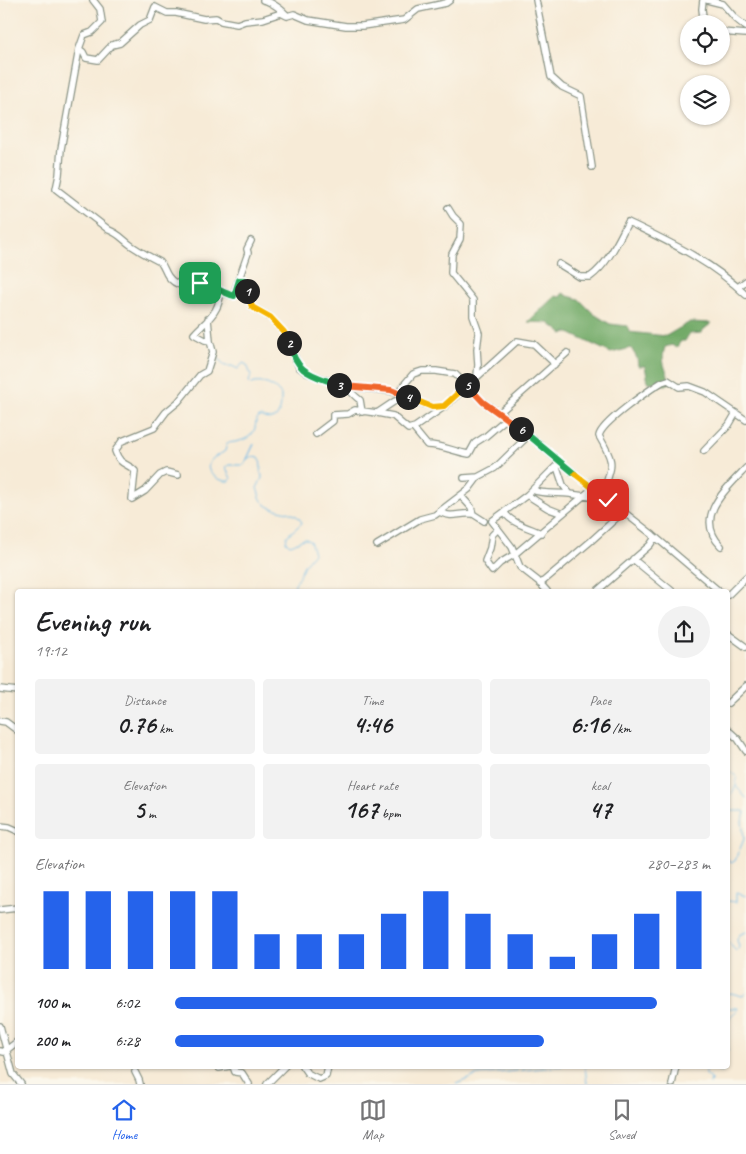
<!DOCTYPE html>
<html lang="en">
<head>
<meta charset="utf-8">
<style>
  body { margin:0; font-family:Caveat,sans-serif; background:#f2f2f2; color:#202124; height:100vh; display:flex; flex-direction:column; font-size:19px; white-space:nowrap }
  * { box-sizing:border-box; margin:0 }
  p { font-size:16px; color:#757577 }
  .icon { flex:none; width:28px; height:28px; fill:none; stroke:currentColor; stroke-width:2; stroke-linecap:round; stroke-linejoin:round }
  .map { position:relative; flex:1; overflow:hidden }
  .panel { position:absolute; left:15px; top:589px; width:715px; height:480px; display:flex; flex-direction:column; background:#fff; border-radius:5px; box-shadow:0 1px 4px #0004 }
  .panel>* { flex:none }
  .controls { position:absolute; left:680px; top:15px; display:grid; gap:10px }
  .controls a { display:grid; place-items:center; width:50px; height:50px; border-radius:50%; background:#fff; box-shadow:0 1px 4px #0004; font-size:25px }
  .pin { position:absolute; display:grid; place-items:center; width:42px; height:42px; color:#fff; margin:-21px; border-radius:10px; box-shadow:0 2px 8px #0006 }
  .km { position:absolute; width:25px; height:25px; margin:-12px; border-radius:50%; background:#222; color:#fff; font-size:14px; line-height:25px; text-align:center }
  .round { display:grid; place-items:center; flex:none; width:52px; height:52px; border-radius:26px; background:#f2f2f2 }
  .head { display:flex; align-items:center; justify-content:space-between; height:85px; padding:0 20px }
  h1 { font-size:28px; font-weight:700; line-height:38px }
  .stats { display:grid; grid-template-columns:repeat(3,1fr); gap:8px; height:85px; padding:5px 20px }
  .stats div { display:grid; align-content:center; border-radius:5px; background:#f2f2f2; text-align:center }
  .stats b { font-size:25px; font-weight:700 }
  .stats small { font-size:14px; font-weight:400 }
  .stats p { font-size:14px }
  .chart { height:140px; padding:10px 20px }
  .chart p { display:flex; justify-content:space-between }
  .chart svg { width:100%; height:90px; margin-top:5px; stroke:#2563eb; stroke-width:6 }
  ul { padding:0 20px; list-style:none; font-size:16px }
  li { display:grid; grid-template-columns:80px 60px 1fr; align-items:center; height:38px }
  li i { height:12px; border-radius:6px; background:#2563eb }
  .tabs { display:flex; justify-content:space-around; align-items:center; height:70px; border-top:1px solid #e0e0e0; background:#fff; font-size:14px; color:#757577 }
  .tabs a { display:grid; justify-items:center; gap:2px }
  .tabs .on { color:#2563eb }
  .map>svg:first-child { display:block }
  .forest { fill:#72aa68; stroke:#48744e }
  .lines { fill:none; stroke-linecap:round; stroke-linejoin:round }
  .stream { stroke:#6ebae8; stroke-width:1 }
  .minor-casing { stroke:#8b9486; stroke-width:8 }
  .minor { stroke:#fff; stroke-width:5.5 }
  .split-1-casing { stroke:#fff; stroke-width:10 }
  .split-2-casing { stroke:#fff; stroke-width:10 }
  .split-3-casing { stroke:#fff; stroke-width:10 }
  .split-4-casing { stroke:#fff; stroke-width:10 }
  .split-5-casing { stroke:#fff; stroke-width:10 }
  .split-6-casing { stroke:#fff; stroke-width:10 }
  .split-7-casing { stroke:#fff; stroke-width:10 }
  .split-8-casing { stroke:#fff; stroke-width:10 }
  .split-1 { stroke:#22a559; stroke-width:6 }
  .split-2 { stroke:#f5b400; stroke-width:6 }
  .split-3 { stroke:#22a559; stroke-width:6 }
  .split-4 { stroke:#f0652b; stroke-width:6 }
  .split-5 { stroke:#f5b400; stroke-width:6 }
  .split-6 { stroke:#f0652b; stroke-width:6 }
  .split-7 { stroke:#22a559; stroke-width:6 }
  .split-8 { stroke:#f5b400; stroke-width:6 }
</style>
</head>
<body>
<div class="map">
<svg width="746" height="1084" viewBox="0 0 746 1084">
  <rect width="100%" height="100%" fill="#fbf7ec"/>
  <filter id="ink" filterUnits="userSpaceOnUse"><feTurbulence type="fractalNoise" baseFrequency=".02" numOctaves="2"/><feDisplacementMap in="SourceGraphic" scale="10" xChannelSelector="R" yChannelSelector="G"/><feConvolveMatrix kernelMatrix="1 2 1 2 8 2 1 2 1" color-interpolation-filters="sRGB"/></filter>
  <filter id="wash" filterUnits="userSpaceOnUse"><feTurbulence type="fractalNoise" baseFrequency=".0096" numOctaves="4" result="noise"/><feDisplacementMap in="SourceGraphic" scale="20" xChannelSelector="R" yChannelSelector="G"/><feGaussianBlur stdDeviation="1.12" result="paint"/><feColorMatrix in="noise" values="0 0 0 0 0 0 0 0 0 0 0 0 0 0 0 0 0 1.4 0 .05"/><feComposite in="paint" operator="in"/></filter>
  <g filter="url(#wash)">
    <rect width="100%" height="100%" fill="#f7ebd7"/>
    <path class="forest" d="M563,293L568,296L579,299L594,314L610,324L628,326L629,332L666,336L690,322L712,323L703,330L702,333L689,334L685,341H681L676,348L672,345L665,347C660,361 666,370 671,382L666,385L648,382L645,366H638L637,358L631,348L611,353L567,332L563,334L549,323L528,322L555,296L560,297Z"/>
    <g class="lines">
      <path class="stream" d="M218,358L225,366H232L238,369L243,363L247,365L251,375L249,382L251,384C261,380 275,385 281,395C281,403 282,418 271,419C267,419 263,417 259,417C255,421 256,423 255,428C252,440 237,442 227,443L225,451C220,455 211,457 209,464C205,474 221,482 229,481L231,478L225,467L230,465H244L254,444L247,459L251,457L260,458L262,478L257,488C259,493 260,500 264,503C273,513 296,508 302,523L287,536L286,542L290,545C296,544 300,539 306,539L310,541L314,553L304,565L292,591
        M728,770L737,777L736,786L731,795L728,796
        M736,786L746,798
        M728,817L731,811H744L745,813L742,821L744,839L735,861L731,863L728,860
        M728,901L736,902V893L746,896
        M728,942L736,951L738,950L739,946L737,940L739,935L746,932
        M728,994L731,993L742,996L746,993
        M728,1008H738C736,1013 733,1013 730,1017C727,1023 728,1043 728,1050
        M585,1066L587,1084
        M456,1084L478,1075L562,1066
        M710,1084L711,1079L707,1076L705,1072L711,1067L721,1072L725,1070L726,1066"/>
    </g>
  </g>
  <g filter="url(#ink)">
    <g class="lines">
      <defs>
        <path id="minor" d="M93,0L100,9L102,22L92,32L84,35L79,49L61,149L59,175L56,189L109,230C120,234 123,240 132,246C141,252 150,257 160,262C164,266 165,272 168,276C175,286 190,290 200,283L212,285L221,292C220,298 219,304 216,309C212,318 201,326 194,334L205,340L210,341L208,319
          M263,0C270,1 283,10 287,16L294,14L308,20L346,26H362L404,20L418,9L446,3L450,0
          M536,0L551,77L562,87L581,96L592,167
          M703,0L702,9L704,24
          M707,0L723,4L736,19L746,27
          M721,32L746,34
          M79,49L83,52L86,58L98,60L112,45L120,43L140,25L150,20L155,7L167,13H176L204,19L216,18L221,21L237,24L245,21L263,19L281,13L287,16
          M448,208L453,216L461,224L460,239L452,254L451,273L473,300V316L479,333L477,349L478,365L477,376
          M559,264L580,277H590C608,264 618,241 628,222C671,243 711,261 746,295
          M239,280L244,281L252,307L270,317L284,332L299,367L307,373L344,386L391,391L432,407H444
          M738,287L746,281
          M221,292L233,296L248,253L247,249L251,241
          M346,388C352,392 354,396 360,400L362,412
          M397,393L413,374L422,371H436L455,374L483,402L518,426L560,462L653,535L719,591
          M377,413L393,416L408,429L415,427L444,407L517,341L534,344L552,361L554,365
          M499,413L567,353
          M413,428L427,445C443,445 454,452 469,454L475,443L486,436L507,418
          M316,434L333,421V415L348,414L355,410L377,413L395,401L415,400
          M704,451L729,425L736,413
          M557,467L563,485L570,494L606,499
          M178,475L166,472L160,475L145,491L132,499L135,471C127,462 121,467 115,451L122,441L154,428L166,412L178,402L200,375L207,371L213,352L210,341
          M464,478L478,477L495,468L529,435
          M532,490C545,495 557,492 570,494
          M527,495C534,499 539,503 546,507C550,510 557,511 562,514
          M603,495C611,463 617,467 599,436C601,423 649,390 662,382L668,380L679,387L689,386L705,392L746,420
          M461,496L471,507L473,514L484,521
          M439,512C454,519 459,512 473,514
          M505,513C511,523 530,528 541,533
          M498,529L492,535L490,548L485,561L492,571L500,563L515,554L593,488
          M377,545L420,519L435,515L469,489L478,477
          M721,546C693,517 726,489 746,468
          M633,559L672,591
          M540,584L591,541L623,512
          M547,591L538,581L520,567L512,547L492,521L527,495L560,462
          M597,591L650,545L654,539L653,535
          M728,595L746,577
          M728,634L746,647
          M0,689L18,691
          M728,703L746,686
          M0,721L6,722L18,731
          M728,730L738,739L746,751
          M0,826L9,827L18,831
          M0,910L18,908
          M0,1026L13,1074L21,1084
          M0,1051L4,1052L18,1041
          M217,1066L219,1068L230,1066
          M233,1066L235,1072L242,1073L249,1084
          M302,1066L307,1073L319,1079L326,1076L328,1066
          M135,1072L139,1080L140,1084
          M267,1084L285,1066
          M672,1084L676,1066"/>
      </defs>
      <use href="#minor" class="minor-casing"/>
      <use href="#minor" class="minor"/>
    </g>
  </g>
  <g class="lines" filter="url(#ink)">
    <defs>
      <path id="split-1" d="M200,283C213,285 221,292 234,296L239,280H244L247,291"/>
      <path id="split-2" d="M247,291L252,307L270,317L284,332L289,343"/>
      <path id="split-3" d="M289,343C298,375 311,374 339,385"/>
      <path id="split-4" d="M339,385L344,386L391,390L408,397"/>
      <path id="split-5" d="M408,397L432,407L444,406L467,385"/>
      <path id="split-6" d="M467,385L483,402L521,429"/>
      <path id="split-7" d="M521,429L575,474"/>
      <path id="split-8" d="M575,474L608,500"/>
    </defs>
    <use href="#split-1" class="split-1-casing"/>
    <use href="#split-2" class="split-2-casing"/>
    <use href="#split-3" class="split-3-casing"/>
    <use href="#split-4" class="split-4-casing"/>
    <use href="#split-5" class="split-5-casing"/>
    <use href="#split-6" class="split-6-casing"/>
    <use href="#split-7" class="split-7-casing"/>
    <use href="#split-8" class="split-8-casing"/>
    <use href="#split-1" class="split-1"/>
    <use href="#split-2" class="split-2"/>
    <use href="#split-3" class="split-3"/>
    <use href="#split-4" class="split-4"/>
    <use href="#split-5" class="split-5"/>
    <use href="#split-6" class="split-6"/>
    <use href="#split-7" class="split-7"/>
    <use href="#split-8" class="split-8"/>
  </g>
</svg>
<div class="controls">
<a><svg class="icon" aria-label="locate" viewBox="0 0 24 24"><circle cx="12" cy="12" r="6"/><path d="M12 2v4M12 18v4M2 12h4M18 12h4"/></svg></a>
<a><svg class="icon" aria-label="layers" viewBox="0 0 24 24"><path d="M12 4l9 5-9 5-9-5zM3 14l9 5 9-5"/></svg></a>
</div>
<div class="pin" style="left:200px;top:283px;background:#1e9e55"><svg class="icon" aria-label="arrive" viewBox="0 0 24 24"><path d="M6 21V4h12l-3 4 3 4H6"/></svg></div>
<div class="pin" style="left:608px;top:500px;background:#d93025"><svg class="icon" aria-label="check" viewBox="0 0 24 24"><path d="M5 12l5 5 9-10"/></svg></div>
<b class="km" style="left:247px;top:291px">1</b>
<b class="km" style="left:289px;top:343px">2</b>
<b class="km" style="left:339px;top:385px">3</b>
<b class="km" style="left:408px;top:397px">4</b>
<b class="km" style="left:467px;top:385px">5</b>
<b class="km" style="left:521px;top:429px">6</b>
<section class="panel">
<div class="head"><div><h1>Evening run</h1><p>19:12</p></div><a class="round"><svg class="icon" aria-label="share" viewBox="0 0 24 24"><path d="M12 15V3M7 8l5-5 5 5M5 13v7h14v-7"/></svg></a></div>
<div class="stats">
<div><p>Distance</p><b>0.76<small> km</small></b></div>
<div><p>Time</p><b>4:46</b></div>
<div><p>Pace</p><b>6:16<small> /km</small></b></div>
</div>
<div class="stats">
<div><p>Elevation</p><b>5<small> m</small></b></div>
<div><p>Heart rate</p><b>167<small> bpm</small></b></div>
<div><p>kcal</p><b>47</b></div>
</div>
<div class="chart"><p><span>Elevation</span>280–283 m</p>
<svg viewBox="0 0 160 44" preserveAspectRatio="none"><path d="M5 44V6M15 44V6M25 44V6M35 44V6M45 44V6M55 44V27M65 44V27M75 44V27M85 44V17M95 44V6M105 44V17M115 44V27M125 44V38M135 44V27M145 44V17M155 44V6"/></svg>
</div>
<ul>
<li><b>100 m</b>6:02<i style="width:90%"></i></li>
<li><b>200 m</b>6:28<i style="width:69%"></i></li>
</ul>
</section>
</div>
<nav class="tabs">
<a class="on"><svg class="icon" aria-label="home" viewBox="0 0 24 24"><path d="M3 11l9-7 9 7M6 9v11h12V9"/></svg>Home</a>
<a><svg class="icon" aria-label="map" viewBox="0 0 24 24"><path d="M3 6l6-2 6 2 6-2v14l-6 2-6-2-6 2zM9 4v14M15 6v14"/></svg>Map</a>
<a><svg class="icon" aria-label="saved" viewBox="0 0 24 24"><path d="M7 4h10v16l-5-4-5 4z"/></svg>Saved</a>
</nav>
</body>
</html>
